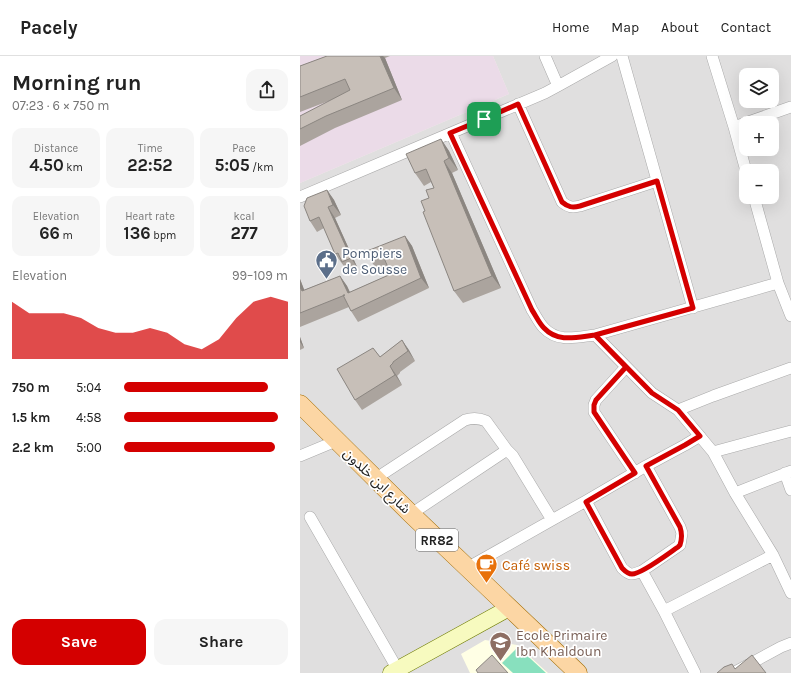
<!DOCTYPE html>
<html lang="en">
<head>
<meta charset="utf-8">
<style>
  body { margin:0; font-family:Karla,"Noto Sans Arabic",sans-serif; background:#f6f6f6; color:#222; height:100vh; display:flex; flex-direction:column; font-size:15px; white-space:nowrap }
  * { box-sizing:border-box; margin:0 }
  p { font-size:13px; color:#767676 }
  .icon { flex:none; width:22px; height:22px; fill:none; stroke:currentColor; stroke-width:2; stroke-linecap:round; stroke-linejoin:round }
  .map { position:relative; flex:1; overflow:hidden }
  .panel { display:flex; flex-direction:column; background:#fff; width:300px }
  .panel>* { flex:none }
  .controls { position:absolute; left:439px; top:12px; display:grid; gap:8px }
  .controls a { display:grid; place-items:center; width:40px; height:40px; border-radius:8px; background:#fff; box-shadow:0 4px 16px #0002; font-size:20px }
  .pin { position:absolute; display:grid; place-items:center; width:34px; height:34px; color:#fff; margin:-17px; border-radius:8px; box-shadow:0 2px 6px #0006 }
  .round { display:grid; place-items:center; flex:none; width:42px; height:42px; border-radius:12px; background:#f6f6f6 }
  .headline { display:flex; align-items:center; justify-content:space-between; height:68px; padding:0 12px }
  h1 { font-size:22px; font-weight:700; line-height:30px }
  .figures { display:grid; grid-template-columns:repeat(3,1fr); gap:6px; height:68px; padding:4px 12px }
  .figures div { display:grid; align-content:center; border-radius:10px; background:#f6f6f6; text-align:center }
  .figures b { font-size:17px; font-weight:700 }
  .figures small { font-size:11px; font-weight:400 }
  .figures p { font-size:11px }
  .chart { height:112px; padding:8px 12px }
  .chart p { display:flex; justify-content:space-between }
  .chart svg { width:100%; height:72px; margin-top:4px; fill:#d40000; opacity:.7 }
  .button { display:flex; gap:8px; margin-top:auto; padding:8px 12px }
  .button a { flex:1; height:46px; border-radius:12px; background:#d40000; color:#fff; font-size:16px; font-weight:700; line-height:46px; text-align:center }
  .button a+a { background:#f6f6f6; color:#222 }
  ul { padding:0 12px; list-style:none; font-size:13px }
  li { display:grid; grid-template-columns:64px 48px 1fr; align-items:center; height:30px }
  li i { height:10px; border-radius:5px; background:#d40000 }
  header { display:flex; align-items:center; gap:24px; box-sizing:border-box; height:56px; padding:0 20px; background:#fff; border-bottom:1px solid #e0e0e0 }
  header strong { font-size:19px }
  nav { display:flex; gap:22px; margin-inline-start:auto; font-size:14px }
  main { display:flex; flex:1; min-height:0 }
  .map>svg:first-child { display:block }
  .residential { fill:#e0dfdf; fill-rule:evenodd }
  .industrial { fill:#ebdbe8 }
  .education { fill:#ffffe5 }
  .pitch { fill:#88e0be }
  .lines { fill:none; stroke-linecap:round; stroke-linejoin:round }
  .street-casing { stroke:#a9a9a9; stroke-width:12 }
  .secondary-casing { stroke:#707d05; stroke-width:17 }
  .primary-casing { stroke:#a06b00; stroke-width:19 }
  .street { stroke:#fff; stroke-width:11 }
  .secondary { stroke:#f7fabf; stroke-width:16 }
  .primary { stroke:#fcd6a4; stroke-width:18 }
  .wall { fill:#aba49e }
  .shaded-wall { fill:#8b8681 }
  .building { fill:#c7bfb8; stroke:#8b8681 }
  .route-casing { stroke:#fff; stroke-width:8 }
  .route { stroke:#d40000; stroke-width:5 }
  .labels { text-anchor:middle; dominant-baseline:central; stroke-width:3.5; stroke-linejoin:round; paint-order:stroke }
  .shield { fill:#fff; stroke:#646464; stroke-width:1 }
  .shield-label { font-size:13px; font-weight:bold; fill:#222 }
  .service-label { font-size:14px; fill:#4e5e75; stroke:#fff; text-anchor:start }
  .street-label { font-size:14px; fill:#222; stroke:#fff }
  .food-label { font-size:14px; fill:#c56008; stroke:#fff; text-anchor:start }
  .education-label { font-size:14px; fill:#785e54; stroke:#fff; text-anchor:start }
</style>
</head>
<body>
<header>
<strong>Pacely</strong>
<nav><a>Home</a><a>Map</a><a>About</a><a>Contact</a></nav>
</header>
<main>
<section class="panel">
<div class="headline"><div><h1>Morning run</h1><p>07:23 · 6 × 750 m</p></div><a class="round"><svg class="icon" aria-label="share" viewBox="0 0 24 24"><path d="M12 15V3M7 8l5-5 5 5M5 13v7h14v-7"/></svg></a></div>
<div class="figures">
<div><p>Distance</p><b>4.50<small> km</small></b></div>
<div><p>Time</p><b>22:52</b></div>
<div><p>Pace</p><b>5:05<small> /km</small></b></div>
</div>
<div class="figures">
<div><p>Elevation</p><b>66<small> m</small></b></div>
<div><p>Heart rate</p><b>136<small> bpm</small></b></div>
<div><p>kcal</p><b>277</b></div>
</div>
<div class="chart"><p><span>Elevation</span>99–109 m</p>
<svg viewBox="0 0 160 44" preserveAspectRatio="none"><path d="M0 44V9L10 16L20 16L30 16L40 19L50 25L60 28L70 28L80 25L90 28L100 35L110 38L120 32L130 19L140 9L150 6L160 9V44z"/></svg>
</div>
<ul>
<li><b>750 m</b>5:04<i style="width:88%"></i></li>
<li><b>1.5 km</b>4:58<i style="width:94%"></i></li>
<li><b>2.2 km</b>5:00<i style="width:92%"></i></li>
</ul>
<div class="button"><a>Save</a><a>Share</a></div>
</section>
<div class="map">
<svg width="491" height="617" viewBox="0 0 491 617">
  <rect width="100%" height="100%" fill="#f2efe9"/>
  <path class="residential" d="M193,0H491V617H0V127L209,38ZM446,19H472V45H446ZM446,67H472V93H446ZM446,115H472V141H446Z"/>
  <path class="industrial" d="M0,0H193L209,38L0,127Z"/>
  <path class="education" d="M185,584L217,589L248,617H170L161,598Z"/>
  <path class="pitch" d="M218,591L246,617H213L202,607Z"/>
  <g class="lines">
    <defs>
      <path id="street" d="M245,0L258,30
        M322,0L393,252
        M412,0L434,71L446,115
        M218,48L262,146C268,151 272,152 280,150L357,125
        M434,71L491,51
        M151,77L232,254C236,260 239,267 244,272C258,287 277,281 295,279L478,227
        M0,141L245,37L258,30L312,0
        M454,141L478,227L491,260
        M295,279L352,337L378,354L413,396L435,437L473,499L491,537
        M326,311L296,344L294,349V356L335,417
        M378,354L413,340L491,312
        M413,396L491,375
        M0,400L36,385
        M485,417L491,434
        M75,423L165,364C172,362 179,362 186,365L207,394
        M435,437L491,415
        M286,445L322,512C330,520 332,519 342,515L364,555L395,617
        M111,458L207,394L213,400L252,464
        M10,461L98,614
        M167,512L252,464L286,445L346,410L385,389L400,380
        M342,515L380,489L382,477L380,471L346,410
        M364,555L473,499
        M433,617L481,591L491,587"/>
      <path id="secondary" d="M91,617L209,552"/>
      <path id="primary" d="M0,348L111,458L278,617"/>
    </defs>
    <use href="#street" class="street-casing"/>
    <use href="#secondary" class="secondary-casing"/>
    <use href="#primary" class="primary-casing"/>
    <use href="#street" class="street"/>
    <use href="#secondary" class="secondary"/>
    <use href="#primary" class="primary"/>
  </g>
  <path class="wall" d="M27,0H90L85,2L102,44L35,72L0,90V60L34,43L0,56V10Z
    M141,83L149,95L158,114L152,117L201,232L163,247L154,235L125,155L134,132L131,126L124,130L115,117Z
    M27,134L34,144L41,159L35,162L58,213L49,217L35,198L24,172L17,176L10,165Z
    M105,180L112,190L129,232L58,266L51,255L49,251L0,271V223L4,234L40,220L47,230L50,236L91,218L88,211L78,215L71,205Z
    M0,281L4,292L0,294Z
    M102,284L115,305L100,316V317L97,320L102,329L62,354L55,344L73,292L80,301Z"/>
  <path class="shaded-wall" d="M80,0H83L85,2L102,44L94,32Z
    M141,83L149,95L158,114L149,102Z
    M144,105L152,117L201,232L192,220Z
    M27,134L34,144L41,159L33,149Z
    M28,151L35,162L58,213L51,202Z
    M105,180L112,190L129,232L121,222Z
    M40,220L47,230L55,248L48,237Z
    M0,223L9,246L2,235L0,231Z
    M0,281L4,292L0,286Z
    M102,284L109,294L115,305L108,295Z
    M90,310L97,320L102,329L95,319Z"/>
  <path class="building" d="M27,0H80L94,32L26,60L0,73V60L50,34L45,23L0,41V10Z
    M141,83L149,102L144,105L192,220L154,235L123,156L125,155L121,145L129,142L126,134L134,132L126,113L115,117L106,98Z
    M27,134L33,149L28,151L51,202L42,206L38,197L35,198L19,161L10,165L4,150L7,142Z
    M105,180L121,222L51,255L43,239H45L0,257V231L2,235L40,220L48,237L91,218L83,200L71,205L67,195Z
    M102,284L108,295L93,306V307L90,310L95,319L55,344L37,313L73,292L80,301Z
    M192,599L208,617H178L176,614Z
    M452,599L466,617H417L424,611L432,608L435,613Z"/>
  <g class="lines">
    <defs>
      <path id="route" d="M184,63L150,77L232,254C236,260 239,267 244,272C258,287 277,281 295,279L326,311L296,344L294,349V356L335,417L286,446L322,512C325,515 327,518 332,518C342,518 369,497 378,491L380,489C382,483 382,477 380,471L346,410L385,389L400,380L378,354L352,337L295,279L393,252L357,125L280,150C272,152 268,151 262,146L218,48L184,63"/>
    </defs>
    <use href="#route" class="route-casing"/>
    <use href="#route" class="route"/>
  </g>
  <defs>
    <symbol id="civic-pin" viewBox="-11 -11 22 30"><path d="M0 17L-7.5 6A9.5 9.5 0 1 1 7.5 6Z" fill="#5c6f8a" stroke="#fff"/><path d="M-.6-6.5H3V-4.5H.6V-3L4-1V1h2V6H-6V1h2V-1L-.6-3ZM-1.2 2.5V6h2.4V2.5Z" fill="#fff"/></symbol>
    <symbol id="cafe-pin" viewBox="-11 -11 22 30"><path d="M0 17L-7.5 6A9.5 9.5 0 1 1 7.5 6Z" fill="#e8710a" stroke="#fff"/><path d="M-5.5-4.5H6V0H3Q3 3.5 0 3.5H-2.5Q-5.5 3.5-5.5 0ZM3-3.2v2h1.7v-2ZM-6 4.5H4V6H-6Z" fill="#fff"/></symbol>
    <symbol id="school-pin" viewBox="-11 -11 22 30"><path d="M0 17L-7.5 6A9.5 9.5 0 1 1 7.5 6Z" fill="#8d6e63" stroke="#fff"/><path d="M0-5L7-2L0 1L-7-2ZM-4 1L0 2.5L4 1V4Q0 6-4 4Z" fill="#fff"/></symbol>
  </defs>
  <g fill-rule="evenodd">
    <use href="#civic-pin" x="14" y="192" width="25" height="34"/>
    <use href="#cafe-pin" x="174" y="496" width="25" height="34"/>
    <use href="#school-pin" x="188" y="574" width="25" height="34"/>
  </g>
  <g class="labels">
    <rect class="shield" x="116" y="473" width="42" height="22" rx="3"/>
    <g class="shield-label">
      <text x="137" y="484">RR82</text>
    </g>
    <g class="service-label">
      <text x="42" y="197">Pompiers<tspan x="42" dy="16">de Sousse</tspan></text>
    </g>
    <g class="street-label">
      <text transform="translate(77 425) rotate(44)">شارع ابن خلدون</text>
    </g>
    <g class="food-label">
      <text x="202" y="509">Café swiss</text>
    </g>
    <g class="education-label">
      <text x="216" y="579">Ecole Primaire<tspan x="216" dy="16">Ibn Khaldoun</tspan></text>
    </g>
  </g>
</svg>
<div class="controls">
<a><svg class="icon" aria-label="layers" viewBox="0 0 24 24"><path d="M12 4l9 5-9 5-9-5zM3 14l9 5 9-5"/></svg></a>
<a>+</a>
<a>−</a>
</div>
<div class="pin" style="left:184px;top:63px;background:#1e9e55"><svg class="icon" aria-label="arrive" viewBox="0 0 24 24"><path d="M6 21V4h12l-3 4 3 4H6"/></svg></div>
</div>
</main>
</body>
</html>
